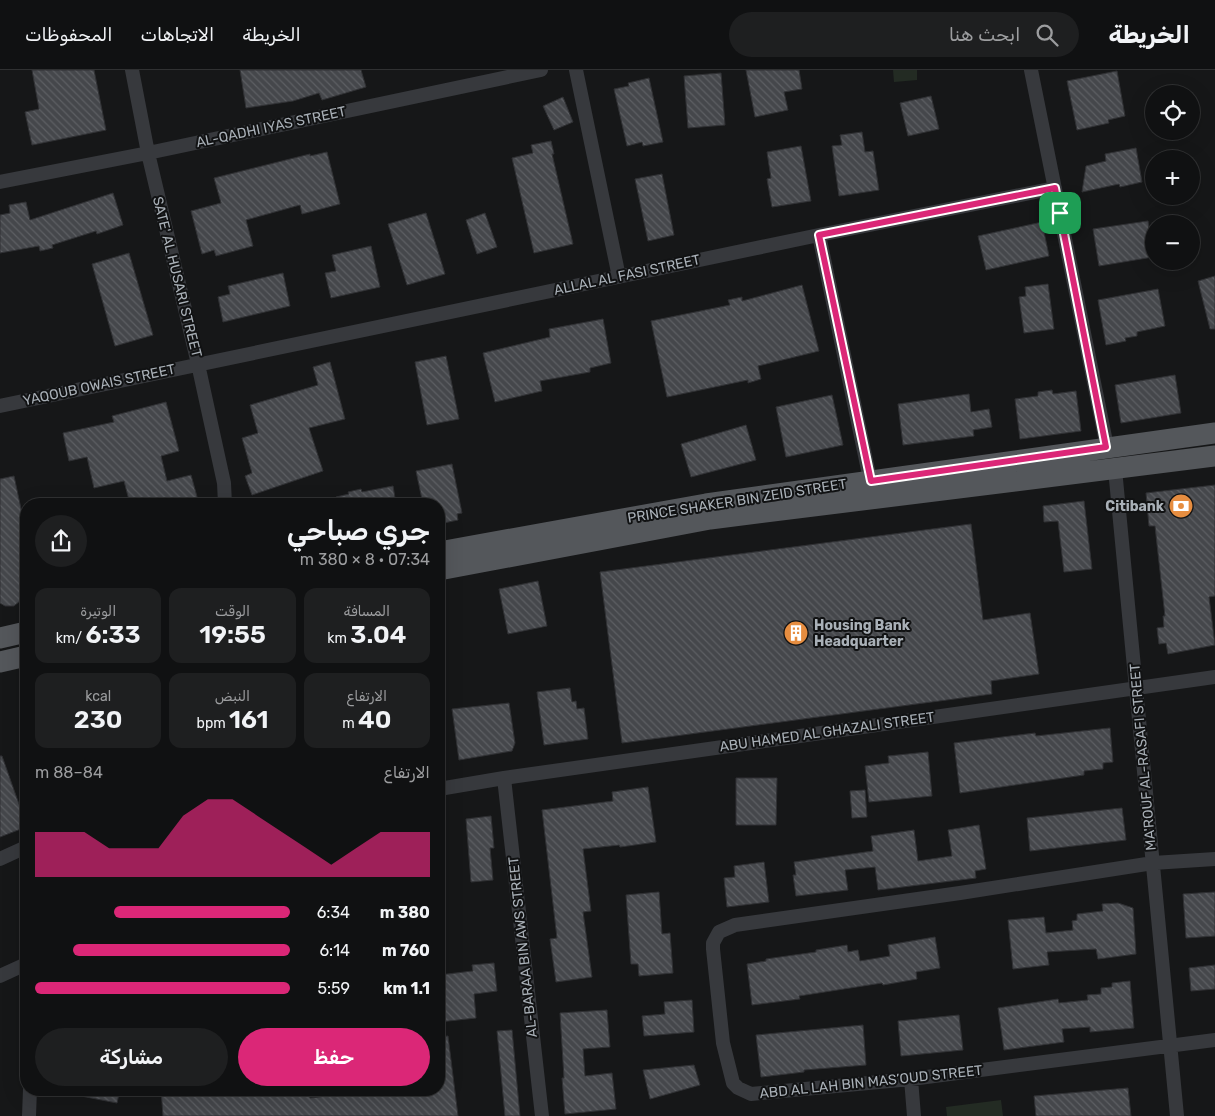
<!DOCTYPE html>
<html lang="ar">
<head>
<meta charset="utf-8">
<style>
  body { margin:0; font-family:Rubik,Vazirmatn,sans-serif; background:#1e1f20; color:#f1f3f6; direction:rtl; height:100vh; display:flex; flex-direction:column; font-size:19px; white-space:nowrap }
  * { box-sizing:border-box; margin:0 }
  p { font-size:16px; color:#9c9d9f }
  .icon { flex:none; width:28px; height:28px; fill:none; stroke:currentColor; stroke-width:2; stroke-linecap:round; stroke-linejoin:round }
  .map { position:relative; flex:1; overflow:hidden; direction:ltr }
  .sheet { position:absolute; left:20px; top:428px; width:425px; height:598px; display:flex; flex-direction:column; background:#101112; border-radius:20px; box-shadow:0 5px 20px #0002,0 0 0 1px #303132; direction:rtl }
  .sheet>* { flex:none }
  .controls { position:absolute; left:1145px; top:15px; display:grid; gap:10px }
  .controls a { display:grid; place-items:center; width:55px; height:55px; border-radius:50%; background:#101112; box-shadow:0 5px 20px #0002,0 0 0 1px #303132; font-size:25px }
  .pin { position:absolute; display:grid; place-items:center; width:42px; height:42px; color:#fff; margin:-21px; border-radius:10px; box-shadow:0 2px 8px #0006 }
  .round { display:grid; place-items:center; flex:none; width:52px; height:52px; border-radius:26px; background:#1e1f20 }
  .head { display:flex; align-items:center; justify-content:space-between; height:85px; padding:0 15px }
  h1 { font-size:28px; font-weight:600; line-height:38px }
  .figures { display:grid; grid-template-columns:repeat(3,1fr); gap:8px; height:85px; padding:5px 15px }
  .figures div { display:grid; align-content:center; border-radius:12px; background:#1e1f20; text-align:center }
  .figures b { font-size:25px; font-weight:600 }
  .figures small { font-size:14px; font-weight:400 }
  .figures p { font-size:14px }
  .chart { height:140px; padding:10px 15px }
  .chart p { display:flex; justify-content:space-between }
  .chart svg { width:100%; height:90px; margin-top:5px; fill:#db2777; opacity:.7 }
  .primary-button { display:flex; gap:10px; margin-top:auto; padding:10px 15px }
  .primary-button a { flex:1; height:58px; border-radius:30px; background:#db2777; color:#fff; font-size:20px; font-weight:600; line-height:58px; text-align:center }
  .primary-button a+a { background:#1e1f20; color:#f1f3f6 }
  ul { padding:0 15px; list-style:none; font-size:16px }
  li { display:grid; grid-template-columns:80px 60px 1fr; align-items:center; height:38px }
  li i { height:12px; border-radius:6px; background:#db2777 }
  header { display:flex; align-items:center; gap:30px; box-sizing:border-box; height:70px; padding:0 25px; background:#101112; border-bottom:1px solid #303132 }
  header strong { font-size:24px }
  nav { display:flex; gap:28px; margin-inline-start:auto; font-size:18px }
  .search { width:350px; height:45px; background:#1e1f20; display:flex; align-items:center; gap:12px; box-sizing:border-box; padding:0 18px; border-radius:28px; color:#9c9d9f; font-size:19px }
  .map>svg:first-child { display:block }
  .garden { fill:#232b23 }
  .building { fill:url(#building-back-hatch); stroke:#303134 }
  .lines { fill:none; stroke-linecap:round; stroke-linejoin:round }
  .minor { stroke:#37393d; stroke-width:14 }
  .primary { stroke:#54575b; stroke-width:21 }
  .route-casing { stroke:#fff; stroke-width:10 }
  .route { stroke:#db2777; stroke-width:6 }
  .labels { text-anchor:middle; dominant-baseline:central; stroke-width:4; stroke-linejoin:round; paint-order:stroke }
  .street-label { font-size:14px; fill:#a9b0b7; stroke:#111213 }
  .poi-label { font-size:14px; font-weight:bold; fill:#a9b0b7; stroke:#111213; text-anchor:end }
</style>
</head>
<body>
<header>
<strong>الخريطة</strong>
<div class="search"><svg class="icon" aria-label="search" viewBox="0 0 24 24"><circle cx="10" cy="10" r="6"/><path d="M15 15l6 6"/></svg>ابحث هنا</div>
<nav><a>الخريطة</a><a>الاتجاهات</a><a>المحفوظات</a></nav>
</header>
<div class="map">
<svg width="1215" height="1046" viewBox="0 0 1215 1046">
  <defs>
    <pattern id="building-back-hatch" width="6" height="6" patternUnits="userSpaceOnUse" patternTransform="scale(1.25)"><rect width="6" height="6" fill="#45474b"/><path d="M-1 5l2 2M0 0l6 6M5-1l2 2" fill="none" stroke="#5d5f63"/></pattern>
  </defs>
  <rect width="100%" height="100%" fill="#161718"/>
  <path class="garden" d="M893,0H917V10L894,12Z
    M1001,1030L1003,1046H947L946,1037Z"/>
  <path class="building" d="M32,0H94L106,60L32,75L25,42L39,39Z
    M240,0H361L366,17L322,30L319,23L293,31L246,38Z
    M746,0H799L802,19L784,22L788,40L755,47Z
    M1117,1L1125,46L1108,50L1109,53L1077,60L1067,11Z
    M721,3L725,55L688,58L684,6Z
    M649,8L663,72L643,76L642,72L627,76L614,19L629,16L628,13Z
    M931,26L939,59L908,66L900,33Z
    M563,27L573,52L554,60L543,36Z
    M862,62L865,82L873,81L879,120L839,126L832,76L842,75L840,65Z
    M551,71L554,84H552L573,174L534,183L512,88L533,83L531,75Z
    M801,76L811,131L772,137L767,109L771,108L767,82Z
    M1136,78L1142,112L1120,117L1119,114L1082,122L1086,96L1106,91L1105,84Z
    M327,82L340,134L302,144L300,135L246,150L253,176L216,186L214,180L202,184L191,141L221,133L214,108L310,84V86Z
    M662,104L674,165L648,171L635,109Z
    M113,123L123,155L97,164L96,161L52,175L53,178L40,181L39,176L0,183V145L10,143L9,135L26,132L30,150Z
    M426,143L445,204L407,215L388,154Z
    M485,143L497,177L477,184L466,150Z
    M1148,151L1153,187L1099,196L1093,159Z
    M1042,152L1049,186L986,200L978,166Z
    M371,176L380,217L331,228L325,203L336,201L332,185Z
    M129,183L153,265L115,276L92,194Z
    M283,203L290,236L223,252L218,227L230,224L228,216Z
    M1215,206V259H1210L1198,211Z
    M1048,214L1054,259L1024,263L1019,227L1026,226L1025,217Z
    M802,215L819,281L758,296L761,309L748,313V310L667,327L651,251L730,235L728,230L742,227V231Z
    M1158,219L1165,256L1137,262V266L1125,268L1126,271L1106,275L1098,230Z
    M603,249L611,293L590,298V302L540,311L542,321L495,332L483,283L550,267L549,259Z
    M446,286L459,349L427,355L415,292Z
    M330,292L345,349L309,358L323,401L252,425L245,406L252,403L242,368L258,363L250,335L318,315L313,297Z
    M1175,305L1181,343L1121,353L1115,315Z
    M1052,320L1053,324L1076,321L1081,361L1020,369L1015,329L1038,326V322Z
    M969,324L971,342L989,339L992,357L973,360L974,366L903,375L898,334Z
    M832,325L843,375L786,387L776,337Z
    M166,332L179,381L161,386L167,411L191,405L199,434H130L124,411L94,418L87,387L69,391L63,363L114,352L112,346Z
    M746,355L756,390L691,407L681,374Z
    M452,394L462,443L457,444L458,450L439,454V434H423L416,401Z
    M14,406L26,462V518H25L21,530L14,536H5L0,533V409Z
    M1215,415V526L1209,527L1215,575L1168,584L1166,573L1159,574L1157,558L1164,557L1163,546H1165L1155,456H1149L1146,423Z
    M393,416L396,434H336V427L349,424L348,422L361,419L362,422Z
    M1084,431L1092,499L1064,502L1058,451L1044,452L1043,436Z
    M971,454L983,550L1030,543L1039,604L991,611L992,624L622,673L600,502Z
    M538,511L547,556L508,564L499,519Z
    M570,618L572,632L576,631L577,639L584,638L588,669L544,675L537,622Z
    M509,633L515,673L512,681L459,690L452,639Z
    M1110,658L1113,692L1103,693V699L1084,701V705L960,723L954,673L1035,663L1036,666Z
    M928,682L932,726L869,732L865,696L889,693L888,686Z
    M0,686H2L26,754V757L0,767Z
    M736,708H777L776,755H736Z
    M648,717L656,772L620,777L619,775L583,779L591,841L583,842L592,907L556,912L550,869L557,868L542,740L613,731L612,722Z
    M865,720L867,747L852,748L850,721Z
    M1122,738L1126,770L1030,781L1027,748Z
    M491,746L494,778H490L493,810L471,812L466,749Z
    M979,755L986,799L975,801L976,808L878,820L875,797L845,800L848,820L796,826L793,805H796L794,792L873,781L871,766L914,760L918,791L952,786L948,760Z
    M764,792L769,832L727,837L724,808L735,807L734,796Z
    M659,822L662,864L670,863L673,903L639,906L638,894H631L626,825Z
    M1215,822V866L1186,868L1183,824Z
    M1118,833L1133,838L1136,884L1098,889L1096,879L1047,882L1049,895L1013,899L1008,850L1044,847L1046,863L1073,860L1072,851L1077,850V844L1103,841L1102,834Z
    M935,867L940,898L916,902L917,909L883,915L882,913L799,926L800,929L752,935L747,894L766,891V889L816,882V880L847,875L848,882L858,880L860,891L890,886L888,875Z
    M494,893L497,921L474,924L476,948L439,952V905L473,901L472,895Z
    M1215,895V919L1191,921L1189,898Z
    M1130,911L1134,958L1090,962V957L1062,959L1064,972L1004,980L998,938L1058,929L1059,933L1088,930L1087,925L1101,924V918L1112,917V913Z
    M692,930L694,962L644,966L642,946L665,944L664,932Z
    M607,940L610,977L583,979L585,1006L612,1003L616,1039L565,1044L562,1008H564L560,943Z
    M959,945L963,980L901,986L898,951Z
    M863,955L866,995L804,1000V1002L761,1007L756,965Z
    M512,960L520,1046H505L497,961Z
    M448,966L458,1046H163L161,1019H309L310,1028L389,1019H439V967Z
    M694,995L700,1015L650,1029L643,1000Z
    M1128,1018L1131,1046H1036L1034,1026Z
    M77,1019H120L117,1033L76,1025Z"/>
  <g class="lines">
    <path class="minor" d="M132,0L148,83L198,294L224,413L225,434
      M576,0L619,207
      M1031,0L1107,377
      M0,112L148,83L541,0
      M819,165L872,419
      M0,336L819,165L1055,118
      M1115,399L1177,1046
      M504,708L542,1046
      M439,719L504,708L1215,607
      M0,789L26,777
      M1215,789L1153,793L960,823L735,855L719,862L713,873V879L723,973L733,1013L738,1018L751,1024L911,1009L1215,970
      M0,906L26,894
      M911,1009L914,1046
      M29,1046L30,1019"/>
    <path class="primary" d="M439,482L706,434L1215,363
      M439,500L710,449L1215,386
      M0,568L26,562
      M0,592L26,586"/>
  </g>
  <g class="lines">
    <defs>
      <path id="route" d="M1055,118L1106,377L871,411L819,165Z"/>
    </defs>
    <use href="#route" class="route-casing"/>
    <use href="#route" class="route"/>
  </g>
  <defs>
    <symbol id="bank-disc" viewBox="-11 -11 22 22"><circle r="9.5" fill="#e68d40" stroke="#111213"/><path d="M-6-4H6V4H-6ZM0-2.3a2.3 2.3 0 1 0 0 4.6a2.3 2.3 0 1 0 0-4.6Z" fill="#fff"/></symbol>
    <symbol id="building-disc" viewBox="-11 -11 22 22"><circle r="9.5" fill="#e68d40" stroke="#111213"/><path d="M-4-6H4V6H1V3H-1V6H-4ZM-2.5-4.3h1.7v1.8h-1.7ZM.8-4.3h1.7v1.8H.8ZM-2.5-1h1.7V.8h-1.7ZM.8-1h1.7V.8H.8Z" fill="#fff"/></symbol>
  </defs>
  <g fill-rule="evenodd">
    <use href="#bank-disc" x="1167" y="422" width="28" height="28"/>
    <use href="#building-disc" x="782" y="549" width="28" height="28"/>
  </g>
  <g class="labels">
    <g class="street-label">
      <text transform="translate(271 57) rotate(-12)">AL-QADHI IYAS STREET</text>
      <text transform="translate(627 205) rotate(-12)">ALLAL AL FASI STREET</text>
      <text transform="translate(177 207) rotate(76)">SATE' AL HUSARI STREET</text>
      <text transform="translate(99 315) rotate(-12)">YAQOUB OWAIS STREET</text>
      <text transform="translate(737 431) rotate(-9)">PRINCE SHAKER BIN ZEID STREET</text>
      <text transform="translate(827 662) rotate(-8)">ABU HAMED AL GHAZALI STREET</text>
      <text transform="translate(1143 687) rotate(-95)">MA'ROUF AL-RASAFI STREET</text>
      <text transform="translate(523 877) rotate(-96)">AL-BARAA BIN AWS STREET</text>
      <text transform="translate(871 1012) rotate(-6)">ABD AL LAH BIN MAS’OUD STREET</text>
    </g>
    <g class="poi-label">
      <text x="1164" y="436">Citibank</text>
      <text x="814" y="555" text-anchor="start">Housing Bank<tspan x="814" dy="16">Headquarter</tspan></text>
    </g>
  </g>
</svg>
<div class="controls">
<a><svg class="icon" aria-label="locate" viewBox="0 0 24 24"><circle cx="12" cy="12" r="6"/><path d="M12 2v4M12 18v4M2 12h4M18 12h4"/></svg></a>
<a>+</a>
<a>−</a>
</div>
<div class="pin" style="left:1060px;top:143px;background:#1e9e55"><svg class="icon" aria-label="arrive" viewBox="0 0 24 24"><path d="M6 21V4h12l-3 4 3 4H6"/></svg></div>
<section class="sheet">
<div class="head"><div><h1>جري صباحي</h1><p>07:34 · 8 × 380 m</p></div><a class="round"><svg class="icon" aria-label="share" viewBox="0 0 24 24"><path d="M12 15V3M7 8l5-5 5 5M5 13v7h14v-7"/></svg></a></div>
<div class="figures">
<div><p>المسافة</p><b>3.04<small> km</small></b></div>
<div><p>الوقت</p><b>19:55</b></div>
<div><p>الوتيرة</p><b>6:33<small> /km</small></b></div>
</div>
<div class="figures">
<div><p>الارتفاع</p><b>40<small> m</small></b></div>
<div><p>النبض</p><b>161<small> bpm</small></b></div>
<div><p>kcal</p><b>230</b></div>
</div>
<div class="chart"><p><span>الارتفاع</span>84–88 m</p>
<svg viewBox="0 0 160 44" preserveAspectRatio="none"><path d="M0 44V22L10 22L20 22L30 30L40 30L50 30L60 14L70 6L80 6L90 14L100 22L110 30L120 38L130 30L140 22L150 22L160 22V44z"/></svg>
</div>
<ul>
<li><b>380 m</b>6:34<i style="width:69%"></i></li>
<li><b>760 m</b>6:14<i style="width:85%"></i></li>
<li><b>1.1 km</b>5:59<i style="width:100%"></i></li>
</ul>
<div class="primary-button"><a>حفظ</a><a>مشاركة</a></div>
</section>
</div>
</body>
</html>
